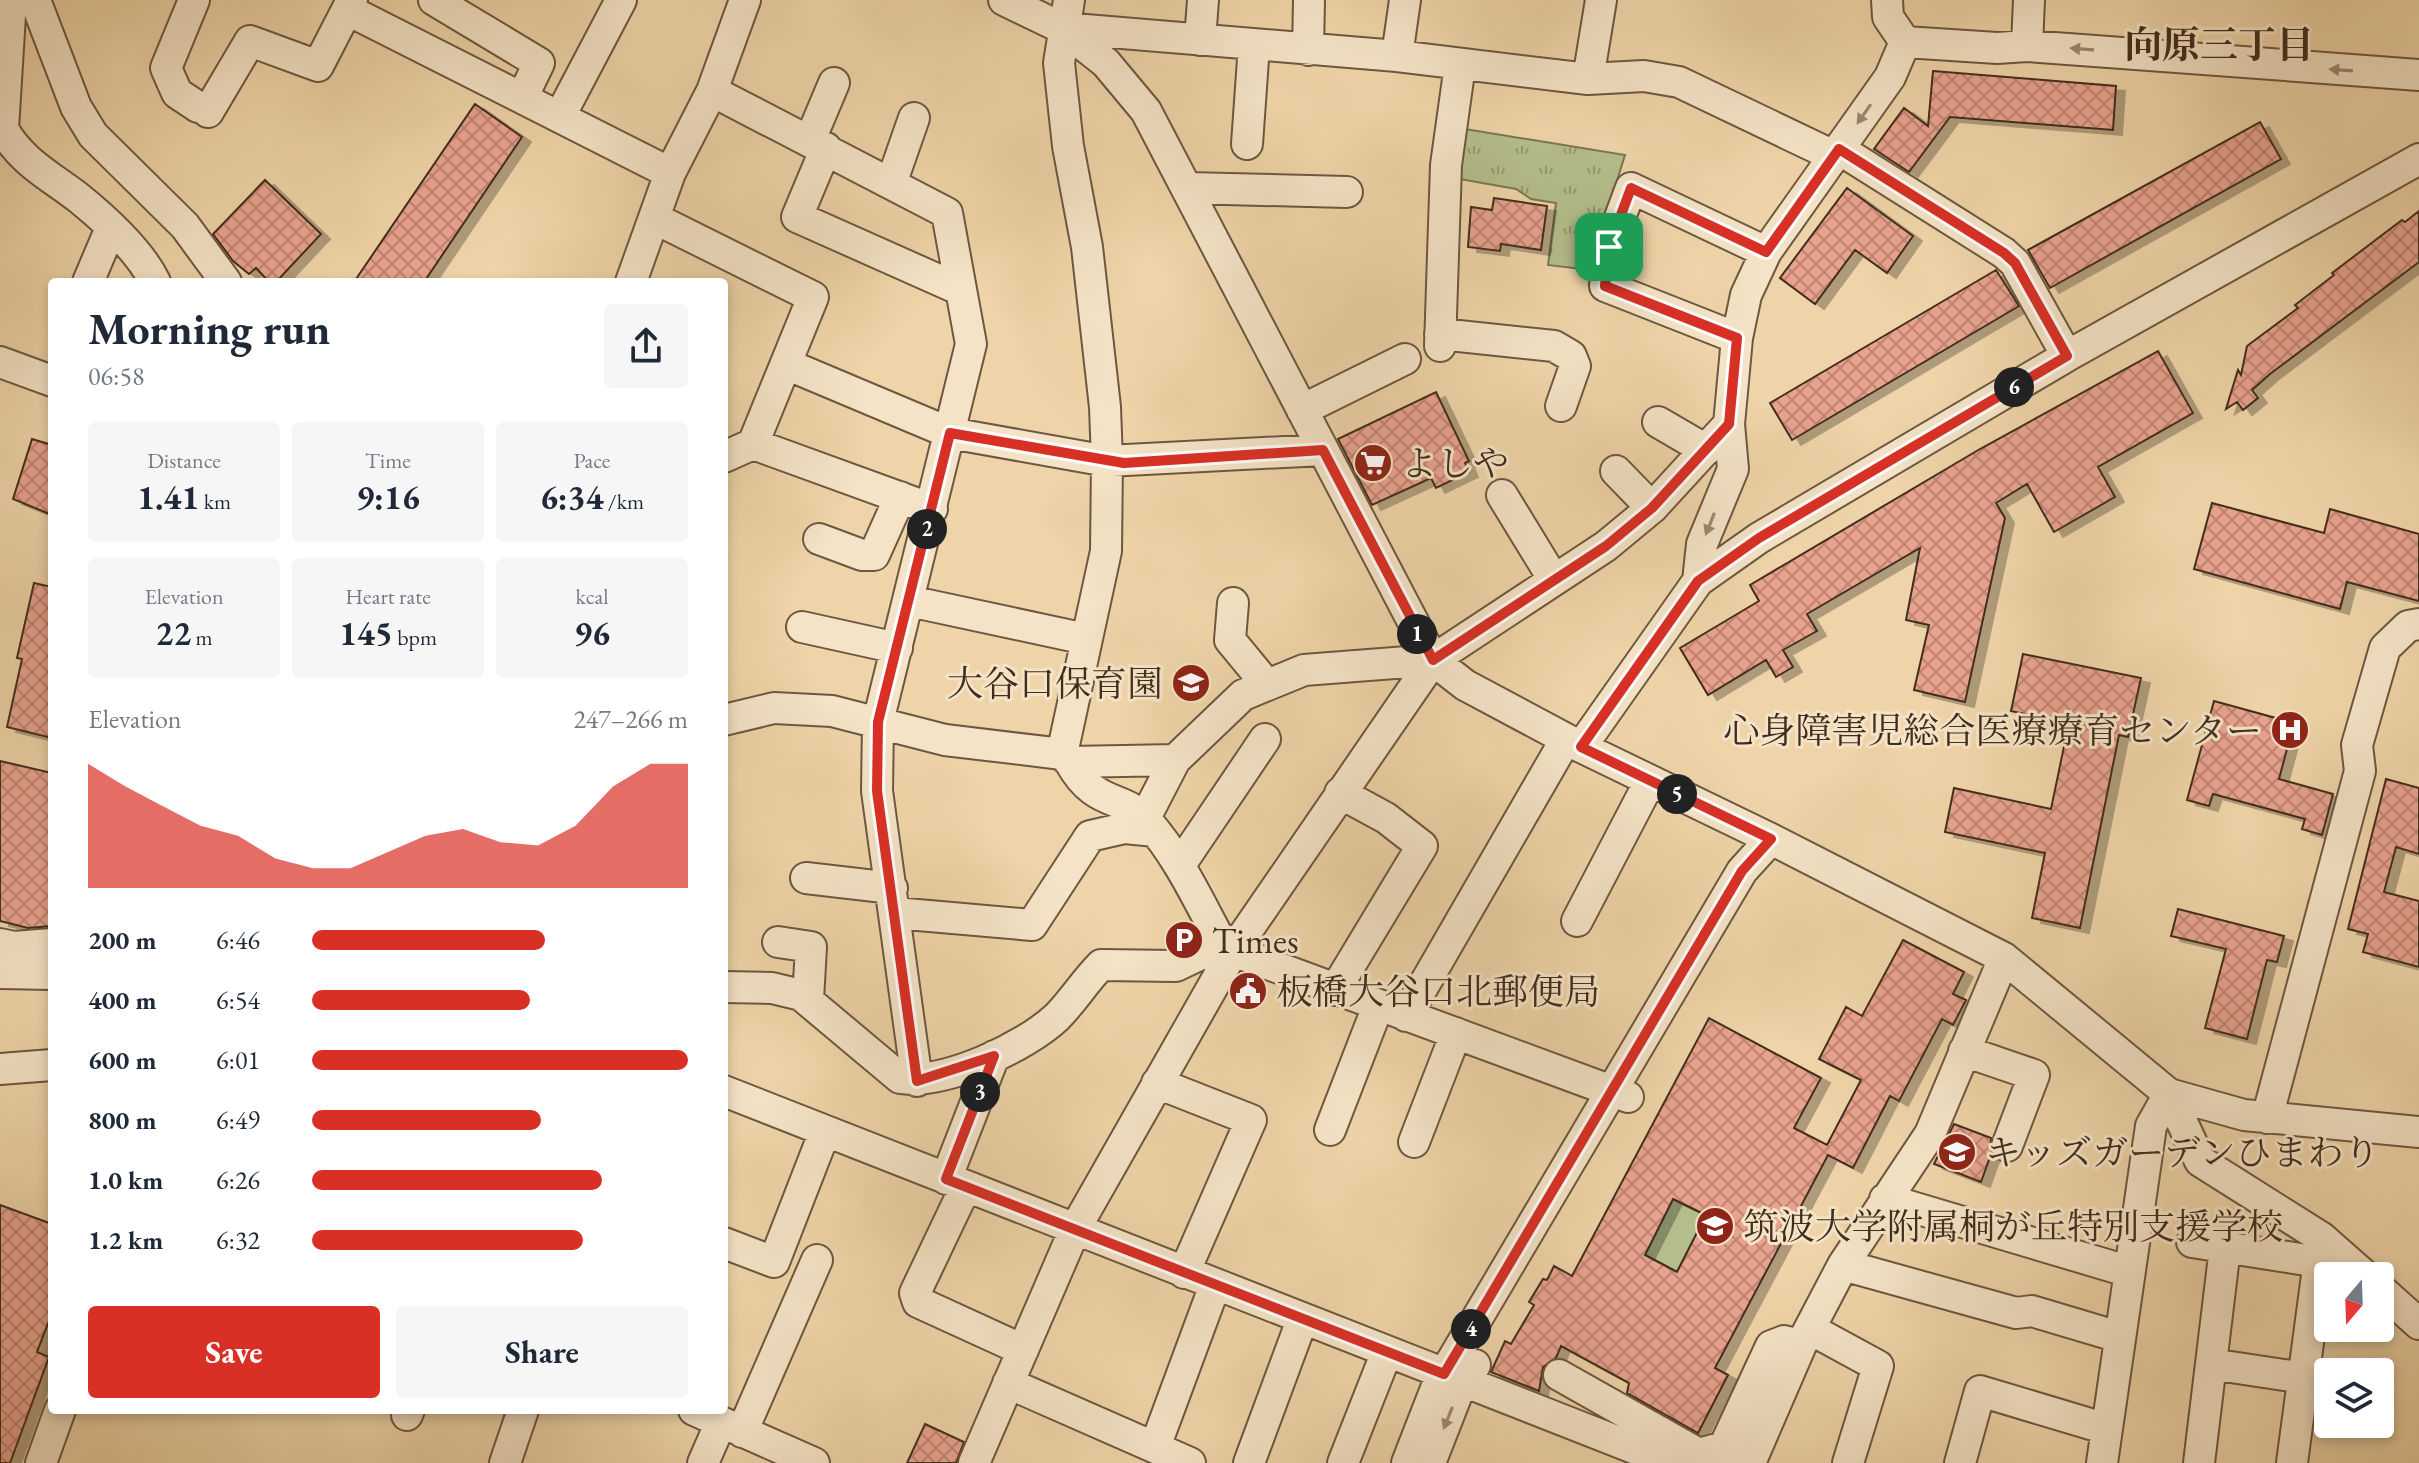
<!DOCTYPE html>
<html lang="en">
<head>
<meta charset="utf-8">
<style>
  body { margin:0; font-family:"EB Garamond","Noto Serif JP",serif; background:#f6f6f7; color:#1f2937; height:100vh; display:flex; flex-direction:column; font-size:30px; white-space:nowrap }
  * { box-sizing:border-box; margin:0 }
  p { font-size:26px; color:#747a83 }
  .icon { flex:none; width:44px; height:44px; fill:none; stroke:currentColor; stroke-width:2; stroke-linecap:round; stroke-linejoin:round }
  .map { position:relative; flex:1; overflow:hidden }
  .side { position:absolute; left:48px; top:278px; width:680px; height:1136px; display:flex; flex-direction:column; background:#fff; border-radius:8px; box-shadow:0 4px 12px #0003 }
  .side>* { flex:none }
  .needle { width:52px; rotate:199deg }
  .controls { position:absolute; left:2314px; top:1262px; display:grid; gap:16px }
  .controls a { display:grid; place-items:center; width:80px; height:80px; border-radius:8px; background:#fff; box-shadow:0 4px 12px #0003; font-size:40px }
  .pin { position:absolute; display:grid; place-items:center; width:68px; height:68px; color:#fff; margin:-34px; border-radius:16px; box-shadow:0 4px 12px #0006 }
  .km { position:absolute; width:40px; height:40px; margin:-20px; border-radius:50%; background:#222; color:#fff; font-size:22px; line-height:40px; text-align:center }
  .round { display:grid; place-items:center; flex:none; width:84px; height:84px; border-radius:8px; background:#f6f6f7 }
  .overview { display:flex; align-items:center; justify-content:space-between; height:136px; padding:0 40px }
  h1 { font-size:44px; font-weight:700; line-height:60px }
  .stats { display:grid; grid-template-columns:repeat(3,1fr); gap:12px; height:136px; padding:8px 40px }
  .stats div { display:grid; align-content:center; border-radius:8px; background:#f6f6f7; text-align:center }
  .stats b { font-size:34px; font-weight:700 }
  .stats small { font-size:22px; font-weight:400 }
  .stats p { font-size:22px }
  .chart { height:224px; padding:16px 40px }
  .chart p { display:flex; justify-content:space-between }
  .chart svg { width:100%; height:144px; margin-top:8px; fill:#d93025; opacity:.7 }
  .action { display:flex; gap:16px; margin-top:auto; padding:16px 40px }
  .action a { flex:1; height:92px; border-radius:8px; background:#d93025; color:#fff; font-size:32px; font-weight:700; line-height:92px; text-align:center }
  .action a+a { background:#f6f6f7; color:#1f2937 }
  ul { padding:0 40px; list-style:none; font-size:26px }
  li { display:grid; grid-template-columns:128px 96px 1fr; align-items:center; height:60px }
  li i { height:20px; border-radius:10px; background:#d93025 }
  .map>svg:first-child { display:block }
  .grass { fill:url(#grass-tufts); stroke:#7b7654; stroke-width:2 }
  .pitch { fill:#b4be8b; stroke:#7b7654; stroke-width:2 }
  .building { fill:url(#building-cross-hatch); stroke:#422d1d; stroke-width:2; fill-rule:evenodd; filter:url(#shadow) }
  .lines { fill:none; stroke-linecap:round; stroke-linejoin:round }
  .minor-casing { stroke:#6d5740; stroke-width:34 }
  .minor { stroke:#f4e3c6; stroke-width:30 }
  .oneway { fill:#9b8872 }
  .route-casing { stroke:#fff; stroke-width:16 }
  .route { stroke:#d93025; stroke-width:10 }
  .labels { text-anchor:middle; dominant-baseline:central; stroke-width:6; stroke-linejoin:round; paint-order:stroke }
  .poi-label { font-size:36px; fill:#422d1d; stroke:#f4e3c6; text-anchor:start }
  .neighbourhood-label { font-size:38px; font-weight:bold; fill:#422d1d; stroke:#f4e3c6 }
</style>
</head>
<body>
<div class="map">
<svg width="2419" height="1463" viewBox="0 0 2419 1463">
  <defs>
    <pattern id="grass-tufts" width="24" height="20" patternUnits="userSpaceOnUse" patternTransform="scale(2)"><rect width="24" height="20" fill="#b4be8b"/><path d="M3 7l-1-3M5 7V3M7 7l1-3M15 17l-1-3M17 17v-4M19 17l1-3" fill="none" stroke="#949b71"/></pattern>
    <pattern id="building-cross-hatch" width="8" height="8" patternUnits="userSpaceOnUse" patternTransform="scale(2)"><rect width="8" height="8" fill="#e9a28e"/><path d="M0 0l8 8M0 8l8-8" fill="none" stroke="#be8473"/></pattern>
    <filter id="shadow"><feDropShadow dx="9" dy="5" stdDeviation="0" flood-color="#0004"/></filter>
  </defs>
  <rect width="100%" height="100%" fill="#eed4a8"/>
  <filter id="stains"><feTurbulence type="fractalNoise" baseFrequency=".0025" numOctaves="4"/><feColorMatrix values="0 0 0 0 .2 0 0 0 0 .09 0 0 0 0 .02 0 0 0 .5 -.17"/></filter>
  <radialGradient id="worn" r=".72"><stop offset=".6" stop-color="#630" stop-opacity="0"/><stop offset="1" stop-color="#630" stop-opacity=".3"/></radialGradient>
  <path class="grass" d="M1465,129L1625,155L1589,270L1548,265L1556,203L1531,199L1516,189L1454,178Z"/>
  <path class="pitch" d="M1673,1199L1706,1215L1677,1272L1645,1255Z"/>
  <path class="building" d="M1933,71L2116,86L2113,130L1950,117L1909,172L1874,149L1904,108L1928,126Z
    M475,104L522,137L424,282H354Z
    M2260,122L2281,159L2050,288L2028,250Z
    M265,180L321,234L276,282H269L256,268L249,274L233,261L213,234Z
    M1847,188L1913,236L1887,273L1855,250L1815,304L1780,278Z
    M1494,198L1547,206L1541,250L1501,244L1500,251L1468,247L1471,207L1492,210Z
    M2419,211V262L2270,374L2252,390L2258,398L2243,410L2237,402L2226,409L2238,370L2241,375L2247,346L2298,308L2295,305L2334,275L2332,273L2402,220L2405,222Z
    M1996,270L2019,306L1792,440L1770,403Z
    M2158,351L2193,413L2098,467L2115,497L2054,532L2027,484L1996,503L2005,518L1965,702L1914,690L1929,625L1906,620L1920,548L1807,614L1817,631L1783,650L1793,667L1776,677L1766,660L1708,695L1680,648L1759,601L1750,585L1980,449Z
    M1436,392L1469,461L1465,463L1469,472L1436,488L1431,478L1372,505L1338,439Z
    M32,439L52,445V515L13,499Z
    M2212,503L2324,533L2330,509L2419,534V601L2347,582L2340,609L2194,569Z
    M34,583L52,587V738L7,727L22,659L17,658Z
    M2023,654L2141,678L2128,737L2119,735L2080,928L2032,918L2045,853L1945,832L1954,788L2051,809L2067,732L2041,727L2043,718L2011,711Z
    M2214,701L2294,723L2279,779L2333,794L2322,835L2302,829L2305,819L2213,794L2209,806L2187,800Z
    M0,761L52,773V926L28,928L0,921Z
    M2386,779L2419,788V854L2396,847L2384,892L2419,901V967L2363,952L2368,934L2348,929Z
    M2178,909L2284,936L2277,962L2267,960L2247,1039L2205,1028L2226,949L2171,936Z
    M1903,940L1964,972L1953,994L1966,1000L1953,1025L1942,1019L1899,1101L1890,1096L1853,1168L1828,1155L1715,1368L1728,1375L1698,1433L1627,1393L1629,1383L1561,1346L1556,1358L1543,1367L1539,1391L1491,1372L1505,1341L1511,1344L1534,1305L1529,1302L1543,1279L1547,1280L1554,1266L1572,1276L1709,1018L1821,1078L1794,1128L1827,1145L1861,1080L1819,1059L1846,1007L1862,1016ZM1673,1199L1706,1215L1677,1272L1645,1255Z
    M1954,1124L1991,1138V1154L1981,1182L1934,1164Z
    M0,1205L52,1224V1313L37,1352L49,1357L10,1463H0Z
    M925,1424L964,1442L956,1463H907Z"/>
  <g class="lines">
    <defs>
      <path id="minor" d="M7,0L10,15L3,129C21,162 52,177 80,199C107,221 140,251 155,282
        M35,0L76,107L93,135L185,226L226,282
        M194,0L166,68L177,93L198,107
        M434,0L539,63L522,98
        M1004,0L1062,28L1106,63L1146,111L1433,660L1465,685L1581,747L1771,839L2004,958L2169,1094L2244,1115L2419,1132
        M1887,0L1888,17L1905,42
        M348,10L670,173
        M1062,28L1397,56L1588,79L1644,76L1679,82L1834,156
        M1200,40L1203,0
        M2027,46L2029,0
        M1308,50L1309,0
        M1397,56L1405,0
        M1588,79L1601,0
        M712,91L947,213L971,344L878,722L877,791L917,1081
        M208,112L250,41L318,66L352,0
        M560,116L621,0
        M810,140L834,83
        M1247,144L1254,45
        M826,148L797,217L961,290
        M1839,149L2004,253L2015,263L2067,356
        M892,181L914,118
        M1187,188L1347,192
        M656,219L813,297L753,444L932,509
        M88,282L111,228
        M631,282L670,173L712,91L745,0
        M1440,334L1554,346L1571,356L1575,366L1561,406
        M1737,338L1605,286L1609,247L1631,188L1766,252
        M1440,346L1446,165L1460,65
        M0,362L52,381
        M786,364L950,433L1107,461L1323,450
        M1302,410L1405,359
        M1658,422L1706,450
        M724,457L753,444
        M1616,471L1652,508
        M1502,495L1554,580
        M819,539L862,555H874L900,497
        M1698,581L1702,544L1733,469L1729,424L1737,338L1746,295L1766,252L1890,77L1905,42L1997,48L2027,46L2419,75
        M909,601L1086,639
        M1233,603L1230,640L1267,685
        M802,627L897,648
        M724,720L774,708L832,711L945,740L1062,754L1070,762L1175,760L1243,695L1304,670L1433,660
        M1581,747L1698,581L1759,538L2067,356L2419,159
        M1062,754L1106,551L1107,461L1105,407L1087,247L1068,146L1059,63L1069,0
        M1070,762C1095,808 1123,794 1147,821C1179,857 1199,902 1222,944L1233,951L1628,1097
        M1145,818L1175,760
        M1180,865L1265,739
        M806,878L892,888
        M895,913L1032,925L1090,836L1125,828L1155,831
        M1577,921L1650,781
        M778,942L811,947L808,1000
        M0,944L14,947L52,944
        M0,973L52,974
        M724,987L772,988L801,995L900,1078C945,1085 1025,1047 1057,1017C1073,1001 1085,981 1101,965L1176,966L1222,944
        M1335,990L1422,846L1386,818L1340,793
        M1406,1016L1566,739
        M1964,1051L2034,1075L2007,1146
        M0,1069L52,1065
        M1157,1083L1251,1120L1184,1273
        M724,1091L1672,1463
        M2169,1094L2200,1161L2322,1238L2365,1276
        M2267,1118L2360,771L2357,745L2385,648L2408,626L2419,624
        M1330,1130L1378,1006
        M1414,1142L1456,1033
        M946,1179L994,1056
        M966,1186L915,1293L918,1302L1023,1350
        M1885,1199L2127,1271
        M2192,1242L2319,1262
        M724,1243L774,1262L825,1131
        M1843,1265L2016,1313L2032,1311L2119,1337
        M2380,1289L2419,1324
        M1810,1329L1878,1366L1848,1463
        M2211,1364L2304,1378
        M1559,1375L1699,1454L1724,1447
        M1008,1383L1190,1463
        M694,1410L814,1463
        M407,1415L409,1410
        M742,1432L817,1260
        M1155,1447L1215,1285
        M1741,1454L1724,1447L1771,1346L1784,1341L1801,1345
        M41,1463L60,1410
        M505,1463L523,1410
        M703,1463L721,1422
        M974,1463L1075,1229L1233,951L1433,660L1606,546L1652,508L1729,424
        M1249,1463L1302,1320
        M1343,1463L1386,1354
        M1407,1463L1437,1386L1742,871L1771,839
        M1430,1463L1457,1394L1475,1365
        M1750,1463L1801,1345L1843,1265L1930,1134L2004,958
        M1960,1463L1980,1391L2107,1429
        M2102,1463L2151,1126L2169,1094
        M2199,1463L2225,1248
        M2292,1463L2322,1238"/>
    </defs>
    <use href="#minor" class="minor-casing"/>
    <use href="#minor" class="minor"/>
  </g>
  <defs><path id="oneway-solid" d="M-6-.8H1V-3.2L6.5 0L1 3.2V.8H-6Z" transform="scale(2)"/></defs>
  <g class="oneway">
    <use href="#oneway-solid" transform="translate(2082 49) rotate(-176)"/>
    <use href="#oneway-solid" transform="translate(2341 70) rotate(-176)"/>
    <use href="#oneway-solid" transform="translate(1864 114) rotate(125)"/>
    <use href="#oneway-solid" transform="translate(1710 524) rotate(112)"/>
    <use href="#oneway-solid" transform="translate(1448 1418) rotate(112)"/>
  </g>
  <g class="lines">
    <defs>
      <path id="route" d="M1839,149L2004,253L2015,263L2067,356L1759,538L1698,581L1581,747L1771,839L1742,871L1444,1374L946,1179L994,1056L917,1081L877,791L878,722L950,433L1124,463L1323,450L1433,660L1606,546L1652,508L1729,424L1737,338L1605,286L1609,247L1631,188L1766,252Z"/>
    </defs>
    <use href="#route" class="route-casing"/>
    <use href="#route" class="route"/>
  </g>
  <defs>
    <symbol id="supermarket-disc" viewBox="-11 -11 22 22"><circle r="9.5" fill="#8f2418" stroke="#f4e3c6"/><path d="M-6-5.5h2.5l.6 2H6L4.5 2H-2.5L-4.4-4H-6ZM-1.5 3.2a1.3 1.3 0 1 0 .1 0ZM3 3.2a1.3 1.3 0 1 0 .1 0Z" fill="#fff"/></symbol>
    <symbol id="school-disc" viewBox="-11 -11 22 22"><circle r="9.5" fill="#8f2418" stroke="#f4e3c6"/><path d="M0-5L7-2L0 1L-7-2ZM-4 1L0 2.5L4 1V4Q0 6-4 4Z" fill="#fff"/></symbol>
    <symbol id="hospital-disc" viewBox="-11 -11 22 22"><circle r="9.5" fill="#8f2418" stroke="#f4e3c6"/><path d="M-5-5h3v3.5h4V-5h3V5h-3V1.5h-4V5h-3Z" fill="#fff"/></symbol>
    <symbol id="parking-disc" viewBox="-11 -11 22 22"><circle r="9.5" fill="#8f2418" stroke="#f4e3c6"/><path d="M-3.5-5.5H1a3.5 3.5 0 0 1 0 7H-1V5.5H-3.5ZM-1-3.4V-.6H.8a1.4 1.4 0 0 0 0-2.8Z" fill="#fff"/></symbol>
    <symbol id="civic-disc" viewBox="-11 -11 22 22"><circle r="9.5" fill="#8f2418" stroke="#f4e3c6"/><path d="M-.6-6.5H3V-4.5H.6V-3L4-1V1h2V6H-6V1h2V-1L-.6-3ZM-1.2 2.5V6h2.4V2.5Z" fill="#fff"/></symbol>
  </defs>
  <g fill-rule="evenodd">
    <use href="#supermarket-disc" x="1351" y="441" width="44" height="44"/>
    <use href="#school-disc" x="1169" y="661" width="44" height="44"/>
    <use href="#hospital-disc" x="2268" y="708" width="44" height="44"/>
    <use href="#parking-disc" x="1162" y="918" width="44" height="44"/>
    <use href="#civic-disc" x="1226" y="969" width="44" height="44"/>
    <use href="#school-disc" x="1935" y="1130" width="44" height="44"/>
    <use href="#school-disc" x="1693" y="1204" width="44" height="44"/>
  </g>
  <g class="labels">
    <g class="poi-label">
      <text x="1401" y="463">よしや</text>
      <text x="1163" y="683" text-anchor="end">大谷口保育園</text>
      <text x="2262" y="730" text-anchor="end">心身障害児総合医療療育センター</text>
      <text x="1212" y="940">Times</text>
      <text x="1276" y="991">板橋大谷口北郵便局</text>
      <text x="1985" y="1152">キッズガーデンひまわり</text>
      <text x="1743" y="1226">筑波大学附属桐が丘特別支援学校</text>
    </g>
    <g class="neighbourhood-label">
      <text x="2219" y="44">向原三丁目</text>
    </g>
  </g>
  <rect width="100%" height="100%" filter="url(#stains)"/>
  <rect width="100%" height="100%" fill="url(#worn)"/>
</svg>
<div class="controls">
<a><svg class="needle" viewBox="-14 -14 28 28"><path d="M0-13l5 13h-10z" fill="#e53935"/><path d="M0 13l5-13h-10z" fill="#747a83"/></svg></a>
<a><svg class="icon" aria-label="layers" viewBox="0 0 24 24"><path d="M12 4l9 5-9 5-9-5zM3 14l9 5 9-5"/></svg></a>
</div>
<div class="pin" style="left:1609px;top:247px;background:#1e9e55"><svg class="icon" aria-label="arrive" viewBox="0 0 24 24"><path d="M6 21V4h12l-3 4 3 4H6"/></svg></div>
<b class="km" style="left:1417px;top:634px">1</b>
<b class="km" style="left:927px;top:529px">2</b>
<b class="km" style="left:980px;top:1092px">3</b>
<b class="km" style="left:1471px;top:1329px">4</b>
<b class="km" style="left:1677px;top:794px">5</b>
<b class="km" style="left:2014px;top:387px">6</b>
<section class="side">
<div class="overview"><div><h1>Morning run</h1><p>06:58</p></div><a class="round"><svg class="icon" aria-label="share" viewBox="0 0 24 24"><path d="M12 15V3M7 8l5-5 5 5M5 13v7h14v-7"/></svg></a></div>
<div class="stats">
<div><p>Distance</p><b>1.41<small> km</small></b></div>
<div><p>Time</p><b>9:16</b></div>
<div><p>Pace</p><b>6:34<small> /km</small></b></div>
</div>
<div class="stats">
<div><p>Elevation</p><b>22<small> m</small></b></div>
<div><p>Heart rate</p><b>145<small> bpm</small></b></div>
<div><p>kcal</p><b>96</b></div>
</div>
<div class="chart"><p><span>Elevation</span>247–266 m</p>
<svg viewBox="0 0 160 44" preserveAspectRatio="none"><path d="M0 44V6L10 13L20 19L30 25L40 28L50 35L60 38L70 38L80 33L90 28L100 26L110 30L120 31L130 25L140 13L150 6L160 6V44z"/></svg>
</div>
<ul>
<li><b>200 m</b>6:46<i style="width:62%"></i></li>
<li><b>400 m</b>6:54<i style="width:58%"></i></li>
<li><b>600 m</b>6:01<i style="width:100%"></i></li>
<li><b>800 m</b>6:49<i style="width:61%"></i></li>
<li><b>1.0 km</b>6:26<i style="width:77%"></i></li>
<li><b>1.2 km</b>6:32<i style="width:72%"></i></li>
</ul>
<div class="action"><a>Save</a><a>Share</a></div>
</section>
</div>
</body>
</html>
